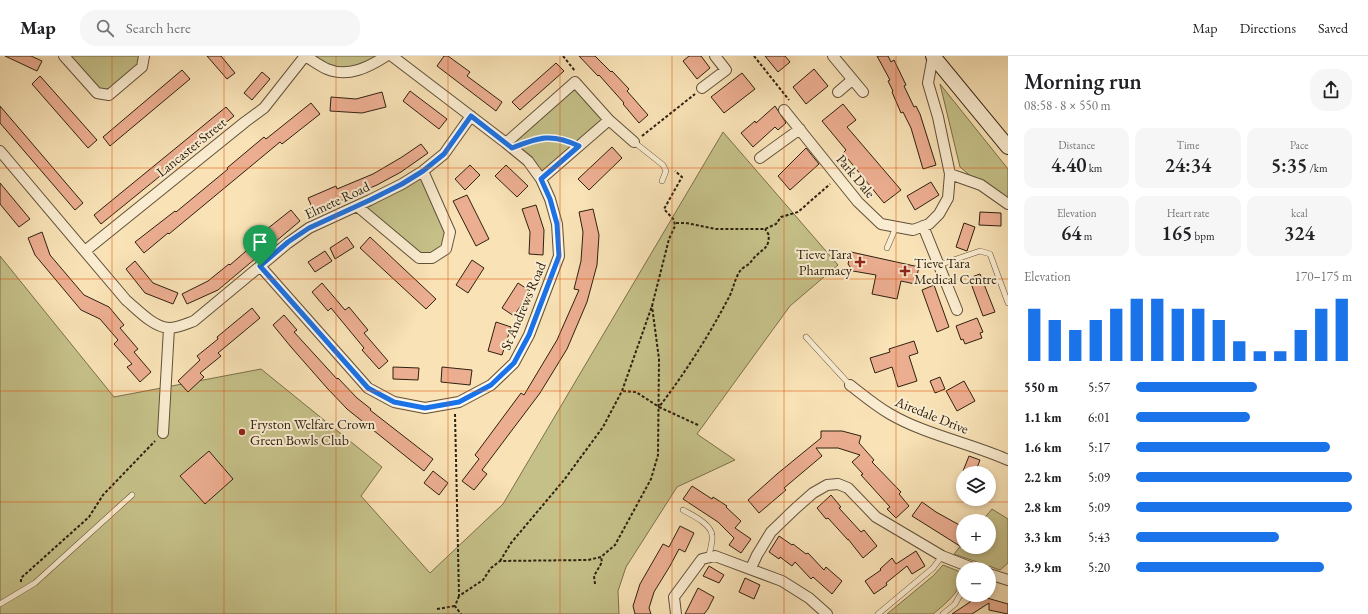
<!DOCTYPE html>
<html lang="en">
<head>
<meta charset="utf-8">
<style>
  body { margin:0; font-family:"EB Garamond",serif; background:#f6f6f6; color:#202124; height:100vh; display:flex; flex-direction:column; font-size:15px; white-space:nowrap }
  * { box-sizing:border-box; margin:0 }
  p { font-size:13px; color:#757577 }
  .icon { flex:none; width:22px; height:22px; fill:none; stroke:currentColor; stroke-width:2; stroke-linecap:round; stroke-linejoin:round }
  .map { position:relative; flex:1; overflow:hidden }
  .details { display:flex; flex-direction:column; background:#fff; width:360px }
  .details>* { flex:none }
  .buttons { position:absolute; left:956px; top:410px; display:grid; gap:8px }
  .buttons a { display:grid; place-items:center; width:40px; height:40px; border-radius:50%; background:#fff; box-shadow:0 2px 6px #0003; font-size:20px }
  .pin { position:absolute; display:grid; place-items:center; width:34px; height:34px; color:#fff; margin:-41px -17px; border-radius:50% 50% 50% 0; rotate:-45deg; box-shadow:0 0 4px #0007 }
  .pin .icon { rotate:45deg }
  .round { display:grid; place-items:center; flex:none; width:42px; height:42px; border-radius:16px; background:#f6f6f6 }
  .head { display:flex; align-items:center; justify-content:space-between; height:68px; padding:0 16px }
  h1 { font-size:22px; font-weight:600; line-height:30px }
  .metrics { display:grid; grid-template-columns:repeat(3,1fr); gap:6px; height:68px; padding:4px 16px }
  .metrics div { display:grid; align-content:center; border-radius:10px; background:#f6f6f6; text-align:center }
  .metrics b { font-size:20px; font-weight:600 }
  .metrics small { font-size:11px; font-weight:400 }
  .metrics p { font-size:11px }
  .chart { height:112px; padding:8px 16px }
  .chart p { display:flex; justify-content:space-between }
  .chart svg { width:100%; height:72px; margin-top:4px; stroke:#1a73e8; stroke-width:6 }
  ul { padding:0 16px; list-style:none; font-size:13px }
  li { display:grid; grid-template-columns:64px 48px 1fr; align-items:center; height:30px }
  li i { height:10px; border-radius:5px; background:#1a73e8 }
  header { display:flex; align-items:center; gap:24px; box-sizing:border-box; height:56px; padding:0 20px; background:#fff; border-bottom:1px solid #e0e0e0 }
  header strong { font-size:19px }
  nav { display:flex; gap:22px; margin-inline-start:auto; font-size:14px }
  .search { width:280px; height:36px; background:#f6f6f6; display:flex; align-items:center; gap:10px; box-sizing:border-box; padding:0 14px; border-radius:16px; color:#757577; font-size:15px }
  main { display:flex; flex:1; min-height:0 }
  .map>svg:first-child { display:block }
  .green { fill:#c5c088; stroke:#7a704c }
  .building { fill:#ecae91; stroke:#2f210f }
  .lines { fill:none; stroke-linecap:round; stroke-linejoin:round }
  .lane-casing { stroke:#615139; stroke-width:6 }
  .street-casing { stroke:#615139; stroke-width:12 }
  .secondary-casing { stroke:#2f210f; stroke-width:16 }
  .path { stroke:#2f210f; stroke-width:2; stroke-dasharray:3 2; stroke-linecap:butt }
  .lane { stroke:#faecd0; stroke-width:5 }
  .street { stroke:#faecd0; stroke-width:10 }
  .secondary { stroke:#faecd0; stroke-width:14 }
  .route-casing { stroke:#fff; stroke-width:8 }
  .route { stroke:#1a73e8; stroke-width:5 }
  .grid { fill:none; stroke:#df560c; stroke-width:1; stroke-opacity:0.55 }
  .poi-dot { fill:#8f2418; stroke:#faecd0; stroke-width:1.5 }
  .labels { text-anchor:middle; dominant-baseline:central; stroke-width:4; stroke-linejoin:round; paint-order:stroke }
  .street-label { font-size:14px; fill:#2f210f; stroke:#faecd0 }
  .poi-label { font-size:14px; fill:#2f210f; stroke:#faecd0; text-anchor:start }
</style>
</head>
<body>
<header>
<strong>Map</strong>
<div class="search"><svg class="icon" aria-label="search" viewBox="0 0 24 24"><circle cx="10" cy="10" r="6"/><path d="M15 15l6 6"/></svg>Search here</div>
<nav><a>Map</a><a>Directions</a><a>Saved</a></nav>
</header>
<main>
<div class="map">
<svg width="1008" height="558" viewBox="0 0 1008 558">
  <rect width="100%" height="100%" fill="#f8e2b6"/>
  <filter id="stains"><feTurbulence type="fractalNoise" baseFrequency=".005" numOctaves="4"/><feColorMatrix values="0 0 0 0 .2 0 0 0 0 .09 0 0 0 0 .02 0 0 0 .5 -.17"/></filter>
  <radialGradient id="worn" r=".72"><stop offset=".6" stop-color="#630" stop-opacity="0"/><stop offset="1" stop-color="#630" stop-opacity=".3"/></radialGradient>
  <path class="green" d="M64,0H144L142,11L109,39L97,37Z
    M305,0H386L341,16Z
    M575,26L609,64L541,123L506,87Z
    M940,28L1008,113V148L981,129L960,111Z
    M723,76L838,209L790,250L697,378L735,404L677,431L626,511L618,535L619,558H0V200L114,341L261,313L382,411L361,440L430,517L503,448Z
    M423,115L450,176L446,193L419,202L357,150Z
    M992,453L1008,463V507L1000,514L954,498L963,487V491H989V465H982Z
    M943,509L963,517C963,534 945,548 933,558H887L933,520Z"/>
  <path class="building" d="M5,0H31L42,5L37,15Z
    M207,0H221L235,17L227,23Z
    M444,0H448L470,16L467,20L502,46L496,55L437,10Z
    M579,0H595L611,16L612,15L629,33L627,35L648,59L639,67L623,48L624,47L599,19L598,20Z
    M689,0H701L710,12L697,23L683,5Z
    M765,0H785L790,6L778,16Z
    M877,0H888L891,6L894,4L906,29L904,30L914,51L916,50L920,58L936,109L923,113L911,72L903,56L901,57L892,36L893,35L888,25L890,24Z
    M556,7L564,15L520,54L512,46Z
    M814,13L828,30L806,48L793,31Z
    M182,14L190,23L110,90L103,81Z
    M262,16L270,23L252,44L244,37Z
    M742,17L755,33L724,57L711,41Z
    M40,20L97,84L88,92L32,28Z
    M410,35L447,63L439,73L403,45Z
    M382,36L386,51L362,57L330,55L331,41L356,43Z
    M311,47L320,58L282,88L280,86L169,178L168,177L144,197L135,186L175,155L176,156L228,113L227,112L264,81L266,83Z
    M843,48L856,64L847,71L901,134L884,147L843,97L846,94L822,65Z
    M0,50L83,147L75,154L0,67Z
    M775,50L786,67L778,74L775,71L753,91L741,77L755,65L756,67Z
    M226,51L234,60L101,168L94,159Z
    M421,88L428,97L401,116L377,129L314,156L308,142L336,130L337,133L373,118L402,101Z
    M612,91L622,102L589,134L578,123Z
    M806,92L819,108L790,134L778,120Z
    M470,109L480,119L465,134L455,123Z
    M506,109L528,130L517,141L495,120Z
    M931,126L939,139L915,154L907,140Z
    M0,127L30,163L19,171L0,148Z
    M467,139L489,183L476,190L453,145Z
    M536,149L544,174L543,199L529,198L530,176L522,153Z
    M593,153L599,179L597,209L587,246L567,293L540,337L482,414L487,418L474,434L462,425L479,403L475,399L521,337L524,339L557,284L579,234L574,233L581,205L583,176L579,156Z
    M291,154L300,165L218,234L187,248L182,238L208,225L229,208L230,209L269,175L267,173Z
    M980,156L1001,157V170L979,169Z
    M964,167L975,171L967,195L956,191Z
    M42,176L50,199L84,239L109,251L124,269L120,272L138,293L134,296L151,316L140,326L127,311L132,308L114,288L118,284L100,263L81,254L35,199L28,182Z
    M347,181L354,191L335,203L330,192Z
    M370,181L436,243L426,253L360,192Z
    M325,195L332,205L315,216L308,206Z
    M851,196L919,211L915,228L901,225L897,243L872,238L876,219L853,215L848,208Z
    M472,204L484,212L468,237L456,229Z
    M135,205L153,227L178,237L173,248L145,237L126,213Z
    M980,218L995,256L983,260L969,222Z
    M322,227L345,254L349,251L368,274L364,277L388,305L379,313L362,294L364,292L331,252L328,255L312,236Z
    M518,227L530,235L514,260L502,252Z
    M934,229L949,271L937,276L922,234Z
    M252,252L260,262L218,297L221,300L200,317L204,321L188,336L178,325L200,304L197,300L218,283L217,281Z
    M284,259L297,274L294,276L337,323L338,322L357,342L371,353L370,354L433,403L424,415L347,353L327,332L291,291L273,269Z
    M977,262L983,276L980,277L982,282L965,288L963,283L961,284L956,270Z
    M496,266L511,271L502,299L488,295Z
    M914,285L918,297L909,300L917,325L898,331L892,311L875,317L870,302L890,296L889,293Z
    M393,311L419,312L418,324L393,323Z
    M442,311L472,314L470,329L441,326Z
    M940,321L945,333L935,337L930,325Z
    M964,325L975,345L957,355L946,335Z
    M821,375H842L861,380L859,387L874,404L872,406L901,436L899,438L909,450L896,462L887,453L890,451L861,419L863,418L852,406L860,399L838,392H816L822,400L784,432L786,434L759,457L748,444L777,418L821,382Z
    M209,395L233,423L205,448L180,420Z
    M969,400L980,404L975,417H969L963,415Z
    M433,415L448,427L439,439L424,427Z
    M692,430L712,443L713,441L727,450L726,451L741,465L735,472L751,483L741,497L729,489L734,482L718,466L683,443Z
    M831,439L841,451L839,452L861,476L864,474L877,490L863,502L848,483V484L828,462L826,463L817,452Z
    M922,446L936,456L963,471V492L912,460Z
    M680,470L694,477L685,496L679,493L670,510L654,536L649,552L651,558H635L633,550L640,528L663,488L669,491Z
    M779,480L792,489L793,488L806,498L808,497L824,514L826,511L842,525L832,538L813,521L811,523L795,506L792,510L780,501L779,503L769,496Z
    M916,495L925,510L912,518L907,510L886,527L887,529L874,538L865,525L881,514L880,513L892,502L896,508Z
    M709,510L724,519L719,527L703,520Z
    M745,522L760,529L754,543L739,536Z
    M698,532L714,541L708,553L704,558H685Z
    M972,539H988L987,542L1008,548V558L989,554V547L972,558H952L970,546Z"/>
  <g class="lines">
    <defs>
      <path id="lane" d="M634,86L663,109L666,115L662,125
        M887,192L896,171
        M939,209L980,195L990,198L1008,247
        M806,281L850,329
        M683,454C692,459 711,468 712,479C713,486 710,495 708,502
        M0,548L35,527L132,439
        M878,558L933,512L942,500
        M943,558L955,548L963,534"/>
      <path id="street" d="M64,0L97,37L109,39L142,11L144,0
        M833,0L863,36
        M702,32L726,14L715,0
        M838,36L852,24
        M784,54L858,146L881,168L913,174L929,168L939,158L948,142L950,118L938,61L928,27L933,0
        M609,64L634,86
        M506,87L575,26L609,64L541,123
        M0,95L126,244C138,254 153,271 169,272C177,272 186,268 194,265L288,187L309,172L370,144L402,128L423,115L444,98L471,60
        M760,102L800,73
        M950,118L981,129L1008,148
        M357,150L419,202H432L446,193L450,176L423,115
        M923,170L957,254
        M85,195L245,66L264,52L305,0C312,4 320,10 327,13C348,22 369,11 386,0
        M260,210L368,332L394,346L425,352L459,346L491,329L514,307L529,279L559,200L557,168L550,143L541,123L528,105L506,87L392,0
        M850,329C863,339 876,350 890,358C926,379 970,387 1008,404
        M163,377L169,272
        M751,512L757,499L771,476L796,452L813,437L827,429L838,428L848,432L876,461L888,468L942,500L975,513
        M989,518L1008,524
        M676,558L674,541L702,503L715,500L782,525L809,542L827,558"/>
      <path id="secondary" d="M933,0L1008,91"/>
    </defs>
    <use href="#lane" class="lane-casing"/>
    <use href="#street" class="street-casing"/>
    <use href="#secondary" class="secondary-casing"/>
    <path class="path" d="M563,0L575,15
      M754,0L789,44
      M642,80L695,38
      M523,87C538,81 553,80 569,85
      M676,167H686L716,173H765L776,168L781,161L798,156L830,128
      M623,335L636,336L659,351
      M455,358L459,540L483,524L491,512L500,505L588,504L601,501L615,489L651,423L658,399L659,303L652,250
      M698,369L659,351C685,317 708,281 728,243C733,235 734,224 740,215C742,212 746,210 749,208C752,205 754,201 757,199C766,190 768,193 769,179L765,173
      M500,505L511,487L564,424L603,371L622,335L652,250L669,183L675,170L674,164L664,153L682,121L675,115
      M21,526V522L89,461L103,439L155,385
      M595,528L594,520L602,506L601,501
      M459,540L455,550L461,558
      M437,553L455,550"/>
    <use href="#lane" class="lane"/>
    <use href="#street" class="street"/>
    <use href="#secondary" class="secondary"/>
  </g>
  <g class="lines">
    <defs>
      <path id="route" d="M471,60L512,92C539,81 552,77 579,90L541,123L550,143L557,168L559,200L529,279L514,307L491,329L459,346L425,352L394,346L368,332L260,210L288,186L309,172L370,144L402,128L423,115L444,98Z"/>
    </defs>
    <use href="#route" class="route-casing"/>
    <use href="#route" class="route"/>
  </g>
  <path class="grid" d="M112,0V558M224,0V558M336,0V558M448,0V558M560,0V558M672,0V558M784,0V558M896,0V558M0,112H1008M0,223H1008M0,335H1008M0,446H1008"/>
  <g class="poi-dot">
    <path d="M858 200h4v4h4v4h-4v4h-4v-4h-4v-4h4z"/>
    <path d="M903 209h4v4h4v4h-4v4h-4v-4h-4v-4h4z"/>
    <circle cx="242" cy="376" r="4"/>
  </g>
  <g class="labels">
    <g class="street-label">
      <text transform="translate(191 91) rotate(-39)">Lancaster Street</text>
      <text transform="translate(856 120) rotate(50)">Park Dale</text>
      <text transform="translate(337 144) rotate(-25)">Elmete Road</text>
      <text transform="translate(523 250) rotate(-67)">St Andrews Road</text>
      <text transform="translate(932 359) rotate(22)">Airedale Drive</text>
    </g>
    <g class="poi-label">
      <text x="852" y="198" text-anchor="end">Tieve Tara<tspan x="852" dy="16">Pharmacy</tspan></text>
      <text x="914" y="207">Tieve Tara<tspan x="914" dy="16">Medical Centre</tspan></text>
      <text x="250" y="368">Fryston Welfare Crown<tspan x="250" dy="16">Green Bowls Club</tspan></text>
    </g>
  </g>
  <rect width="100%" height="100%" filter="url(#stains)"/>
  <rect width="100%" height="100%" fill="url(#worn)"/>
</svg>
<div class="buttons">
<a><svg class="icon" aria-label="layers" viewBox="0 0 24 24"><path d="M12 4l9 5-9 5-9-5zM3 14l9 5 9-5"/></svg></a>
<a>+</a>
<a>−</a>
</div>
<div class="pin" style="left:260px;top:210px;background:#1e9e55"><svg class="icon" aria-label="arrive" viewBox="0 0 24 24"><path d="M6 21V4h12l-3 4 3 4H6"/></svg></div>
</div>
<section class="details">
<div class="head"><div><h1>Morning run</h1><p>08:58 · 8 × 550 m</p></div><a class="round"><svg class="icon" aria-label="share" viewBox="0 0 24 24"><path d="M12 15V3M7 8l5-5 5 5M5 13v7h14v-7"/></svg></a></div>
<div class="metrics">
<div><p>Distance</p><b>4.40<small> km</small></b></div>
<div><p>Time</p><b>24:34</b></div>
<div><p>Pace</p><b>5:35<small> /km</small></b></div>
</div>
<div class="metrics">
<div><p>Elevation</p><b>64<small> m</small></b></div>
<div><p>Heart rate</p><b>165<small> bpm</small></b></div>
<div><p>kcal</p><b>324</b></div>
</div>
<div class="chart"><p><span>Elevation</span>170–175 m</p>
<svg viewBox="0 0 160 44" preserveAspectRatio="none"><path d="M5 44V12M15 44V19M25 44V25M35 44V19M45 44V12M55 44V6M65 44V6M75 44V12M85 44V12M95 44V19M105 44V32M115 44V38M125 44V38M135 44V25M145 44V12M155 44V6"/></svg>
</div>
<ul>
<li><b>550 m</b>5:57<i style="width:56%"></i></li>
<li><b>1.1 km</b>6:01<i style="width:53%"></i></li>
<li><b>1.6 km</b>5:17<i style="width:90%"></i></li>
<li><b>2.2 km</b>5:09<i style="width:100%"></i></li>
<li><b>2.8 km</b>5:09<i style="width:100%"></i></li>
<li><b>3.3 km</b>5:43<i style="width:66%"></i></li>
<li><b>3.9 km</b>5:20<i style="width:87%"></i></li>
</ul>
</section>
</main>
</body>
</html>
